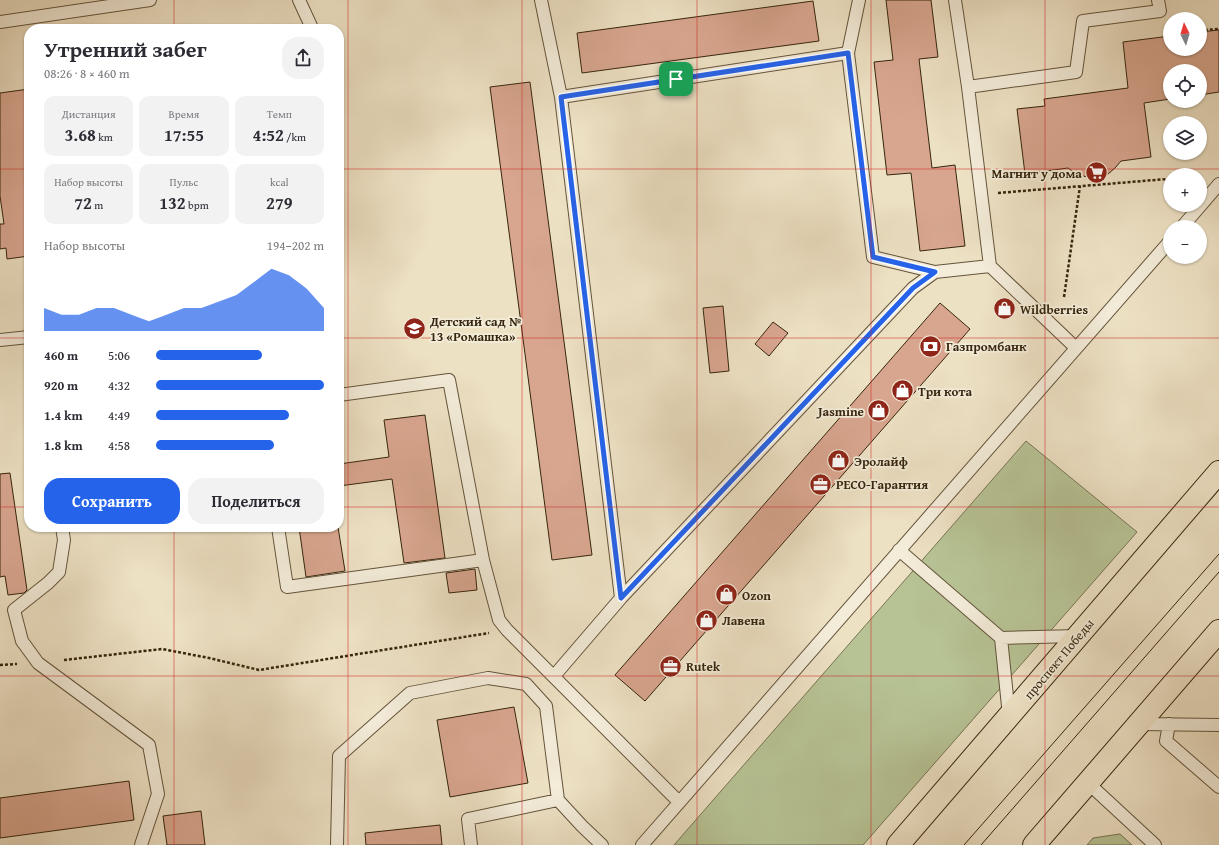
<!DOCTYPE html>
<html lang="ru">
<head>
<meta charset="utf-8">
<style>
  body { margin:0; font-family:"Gentium Book Plus",serif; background:#f2f2f3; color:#2b2b33; height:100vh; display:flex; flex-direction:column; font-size:15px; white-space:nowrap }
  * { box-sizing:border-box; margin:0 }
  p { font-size:13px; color:#7c7c81 }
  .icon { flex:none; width:22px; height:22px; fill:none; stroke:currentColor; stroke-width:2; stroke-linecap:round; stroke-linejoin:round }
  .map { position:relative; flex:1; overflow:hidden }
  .side { position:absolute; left:24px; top:24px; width:320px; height:508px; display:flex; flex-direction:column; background:#fff; border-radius:16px; box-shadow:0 1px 3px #0004 }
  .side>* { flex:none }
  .needle { width:26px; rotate:355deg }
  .tools { position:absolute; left:1163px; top:12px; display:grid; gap:8px }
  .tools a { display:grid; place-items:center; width:44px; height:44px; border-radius:50%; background:#fff; box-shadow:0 1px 3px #0004; font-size:20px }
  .pin { position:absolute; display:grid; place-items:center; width:34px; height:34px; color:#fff; margin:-17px; border-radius:8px; box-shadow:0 2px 6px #0006 }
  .round { display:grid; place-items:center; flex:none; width:42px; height:42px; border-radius:16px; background:#f2f2f3 }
  .head { display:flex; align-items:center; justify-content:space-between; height:68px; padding:0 20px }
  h1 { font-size:22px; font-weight:800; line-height:30px }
  .stats { display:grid; grid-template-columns:repeat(3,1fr); gap:6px; height:68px; padding:4px 20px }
  .stats div { display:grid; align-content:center; border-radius:10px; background:#f2f2f3; text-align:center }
  .stats b { font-size:17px; font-weight:800 }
  .stats small { font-size:11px; font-weight:400 }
  .stats p { font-size:11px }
  .chart { height:112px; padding:8px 20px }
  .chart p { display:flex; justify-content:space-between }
  .chart svg { width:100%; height:72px; margin-top:4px; fill:#2563eb; opacity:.7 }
  .cta { display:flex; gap:8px; margin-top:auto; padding:8px 20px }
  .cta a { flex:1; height:46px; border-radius:16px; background:#2563eb; color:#fff; font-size:16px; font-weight:800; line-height:46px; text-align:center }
  .cta a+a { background:#f2f2f3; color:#2b2b33 }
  ul { padding:0 20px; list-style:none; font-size:13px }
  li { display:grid; grid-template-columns:64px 48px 1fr; align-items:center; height:30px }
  li i { height:10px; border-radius:5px; background:#2563eb }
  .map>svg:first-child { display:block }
  .green { fill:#b7c395; stroke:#767451 }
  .building { fill:#d8a68f; stroke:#36250d }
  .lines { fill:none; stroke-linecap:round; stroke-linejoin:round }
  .service-casing { stroke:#64543b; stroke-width:14 }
  .primary-casing { stroke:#36250d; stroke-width:24 }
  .path { stroke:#36250d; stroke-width:2.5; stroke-dasharray:3 2; stroke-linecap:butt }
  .service { stroke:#f3ecd9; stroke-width:12 }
  .primary { stroke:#ede1c4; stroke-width:22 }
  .tram { stroke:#36250d; stroke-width:1 }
  .route-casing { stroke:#fff; stroke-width:8 }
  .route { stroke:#2563eb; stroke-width:5 }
  .grid { fill:none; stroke:#d62828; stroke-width:1; stroke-opacity:0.55 }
  .labels { text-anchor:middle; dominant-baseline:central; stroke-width:3.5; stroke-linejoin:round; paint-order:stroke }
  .poi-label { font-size:13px; font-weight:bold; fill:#36250d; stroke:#f3ecd9; text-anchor:start }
  .street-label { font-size:13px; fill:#36250d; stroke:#f3ecd9 }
</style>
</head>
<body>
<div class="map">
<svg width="1219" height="845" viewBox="0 0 1219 845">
  <rect width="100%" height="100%" fill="#ede1c4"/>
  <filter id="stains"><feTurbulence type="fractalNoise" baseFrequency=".005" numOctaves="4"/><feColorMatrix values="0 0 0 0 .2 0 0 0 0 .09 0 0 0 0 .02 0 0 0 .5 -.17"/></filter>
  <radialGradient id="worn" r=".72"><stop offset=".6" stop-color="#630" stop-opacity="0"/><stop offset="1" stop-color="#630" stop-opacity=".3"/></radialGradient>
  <path class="green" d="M1026,441L1137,532L863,845H674Z
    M1120,834L1132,845H1087L1093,838Z"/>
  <path class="building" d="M886,0H931L938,57L919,59L932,168L955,165L965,246L920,251L911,173L887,175L874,62L893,60Z
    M813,1L819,41L582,73L577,33Z
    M1219,30V92L1200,95V71H1170V99L1144,103L1151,157L1121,161L1115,168L1108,174L1100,177L1092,178L1083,176L1075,173L1068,168L1025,174L1017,109L1045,106L1044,99L1128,88L1123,42L1170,36V49H1200V32Z
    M530,82L592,555L552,560L490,87Z
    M29,89V256L7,259L6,248L0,249V224H4L0,196V93Z
    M940,303L970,329L645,701L615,675Z
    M723,306L729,371L710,373L703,308Z
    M773,322L788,333L769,356L755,344Z
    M425,415L445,558L404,563L392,479L339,486V464L389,457L384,420Z
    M10,473L27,590L24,593L8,595L5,576L0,577V474Z
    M299,527H338L345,571L306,577Z
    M475,569L477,590L449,593L446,573Z
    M514,707L528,783L450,797L437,720Z
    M129,781L134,820L0,838V798Z
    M201,811L205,845H167L163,816Z
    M440,825L442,845H366L365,833Z"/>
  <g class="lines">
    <defs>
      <path id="service" d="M299,0L311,26V29
        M541,0L561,97L621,598
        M859,0L848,53L873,257L935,272L990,266L1076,348
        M955,0L968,87L990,266
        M0,22L150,0
        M968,87L1076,72L1083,21L1160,11L1158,0
        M561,97L848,53
        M1182,227L1219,184
        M0,340L29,337
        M339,395L449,380L483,560L499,620L507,630L679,802
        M62,527L64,540L59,572L48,583L14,610L22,641L38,663L149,745L158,794L141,845
        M278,527L287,587L483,560
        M899,550L1001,638L1078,636
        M1001,638L1009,716
        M554,676L621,598L913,288L935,272
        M1140,724L1219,725
        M1169,724L1166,741L1219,787
        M1088,783L1155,845
        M337,845L339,756L410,693L488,678L526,684L546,706L558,800L582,826L602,845
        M471,845L468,819L558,800
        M642,845L1170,241"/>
      <path id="primary" d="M898,845L1219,472
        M1034,845L1219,631"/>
    </defs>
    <use href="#service" class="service-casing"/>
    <use href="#primary" class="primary-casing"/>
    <path class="path" d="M1200,29L1203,30L1219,29
      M998,193L1167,179
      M1064,297L1080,186
      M64,660L162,649L209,658L259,670L489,633
      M0,665L17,664"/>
    <use href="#service" class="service"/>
    <use href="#primary" class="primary"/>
    <path class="tram" d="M964,845L1219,554
      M981,845L1219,572"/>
  </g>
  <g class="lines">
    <defs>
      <path id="route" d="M848,53L873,257L935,272L913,288L621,598L561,97Z"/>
    </defs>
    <use href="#route" class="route-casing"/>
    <use href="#route" class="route"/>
  </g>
  <path class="grid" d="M174,0V29M348,0V845M522,0V845M697,0V845M871,0V845M1045,0V845M0,169H29M339,169H1219M0,338H29M339,338H1219M0,507H29M339,507H1219M174,527V845M0,676H1219"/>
  <defs>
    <symbol id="supermarket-disc" viewBox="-11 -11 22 22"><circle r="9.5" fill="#8f2418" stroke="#f3ecd9"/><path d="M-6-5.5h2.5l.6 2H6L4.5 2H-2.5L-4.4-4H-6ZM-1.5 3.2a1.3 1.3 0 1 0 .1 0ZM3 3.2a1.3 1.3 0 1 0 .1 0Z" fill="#fff"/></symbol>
    <symbol id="shop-disc" viewBox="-11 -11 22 22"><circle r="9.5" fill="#8f2418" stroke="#f3ecd9"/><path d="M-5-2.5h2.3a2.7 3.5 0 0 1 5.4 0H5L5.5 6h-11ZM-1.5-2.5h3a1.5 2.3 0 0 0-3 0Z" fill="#fff"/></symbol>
    <symbol id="school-disc" viewBox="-11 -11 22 22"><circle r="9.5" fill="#8f2418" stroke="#f3ecd9"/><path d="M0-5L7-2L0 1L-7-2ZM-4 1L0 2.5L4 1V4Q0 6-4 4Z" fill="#fff"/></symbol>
    <symbol id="bank-disc" viewBox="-11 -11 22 22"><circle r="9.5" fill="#8f2418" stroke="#f3ecd9"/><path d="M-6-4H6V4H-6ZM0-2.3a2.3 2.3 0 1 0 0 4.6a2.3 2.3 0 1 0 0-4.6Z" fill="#fff"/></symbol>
    <symbol id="office-disc" viewBox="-11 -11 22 22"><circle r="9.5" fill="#8f2418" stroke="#f3ecd9"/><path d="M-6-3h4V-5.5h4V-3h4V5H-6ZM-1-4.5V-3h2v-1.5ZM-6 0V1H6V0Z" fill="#fff"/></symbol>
  </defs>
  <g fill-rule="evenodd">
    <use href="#supermarket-disc" x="1084" y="160" width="25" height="25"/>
    <use href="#shop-disc" x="992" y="296" width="25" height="25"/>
    <use href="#school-disc" x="402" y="316" width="25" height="25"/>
    <use href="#bank-disc" x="918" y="334" width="25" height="25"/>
    <use href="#shop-disc" x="890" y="378" width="25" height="25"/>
    <use href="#shop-disc" x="866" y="398" width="25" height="25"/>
    <use href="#shop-disc" x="826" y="448" width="25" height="25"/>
    <use href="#office-disc" x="808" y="472" width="25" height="25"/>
    <use href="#shop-disc" x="714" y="582" width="25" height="25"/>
    <use href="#shop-disc" x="694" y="608" width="25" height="25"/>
    <use href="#office-disc" x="658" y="654" width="25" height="25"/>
  </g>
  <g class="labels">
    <g class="poi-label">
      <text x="1082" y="173" text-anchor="end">Магнит у дома</text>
      <text x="1020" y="309">Wildberries</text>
      <text x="430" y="321">Детский сад №<tspan x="430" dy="15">13 «Ромашка»</tspan></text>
      <text x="946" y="346">Газпромбанк</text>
      <text x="918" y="391">Три кота</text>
      <text x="864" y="411" text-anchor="end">Jasmine</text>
      <text x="854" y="461">Эролайф</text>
      <text x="836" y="484">РЕСО-Гарантия</text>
      <text x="742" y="595">Ozon</text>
      <text x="722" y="620">Лавена</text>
      <text x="686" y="666">Rutek</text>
    </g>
    <g class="street-label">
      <text transform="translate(1059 659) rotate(-50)">проспект Победы</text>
    </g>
  </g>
  <rect width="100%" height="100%" filter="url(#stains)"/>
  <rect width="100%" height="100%" fill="url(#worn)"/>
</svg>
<div class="tools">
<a><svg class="needle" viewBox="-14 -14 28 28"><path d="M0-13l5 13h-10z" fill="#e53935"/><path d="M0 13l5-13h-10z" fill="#7c7c81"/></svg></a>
<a><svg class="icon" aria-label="locate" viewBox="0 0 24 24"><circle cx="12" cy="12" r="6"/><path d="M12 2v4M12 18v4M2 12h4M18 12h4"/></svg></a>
<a><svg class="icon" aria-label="layers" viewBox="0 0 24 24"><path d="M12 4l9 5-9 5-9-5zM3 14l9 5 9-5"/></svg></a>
<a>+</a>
<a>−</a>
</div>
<div class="pin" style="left:676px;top:79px;background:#1e9e55"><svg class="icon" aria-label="arrive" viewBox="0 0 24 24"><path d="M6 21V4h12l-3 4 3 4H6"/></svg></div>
<section class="side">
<div class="head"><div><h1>Утренний забег</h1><p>08:26 · 8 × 460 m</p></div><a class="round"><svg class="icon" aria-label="share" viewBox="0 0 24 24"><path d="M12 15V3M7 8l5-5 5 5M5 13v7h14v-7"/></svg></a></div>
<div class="stats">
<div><p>Дистанция</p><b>3.68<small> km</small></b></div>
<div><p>Время</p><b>17:55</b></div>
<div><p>Темп</p><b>4:52<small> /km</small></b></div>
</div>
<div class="stats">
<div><p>Набор высоты</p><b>72<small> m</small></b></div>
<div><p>Пульс</p><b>132<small> bpm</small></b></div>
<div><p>kcal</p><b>279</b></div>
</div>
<div class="chart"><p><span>Набор высоты</span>194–202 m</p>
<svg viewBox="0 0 160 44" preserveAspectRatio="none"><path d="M0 44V30L10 34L20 34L30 30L40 30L50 34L60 38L70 34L80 30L90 30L100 26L110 22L120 14L130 6L140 10L150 18L160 30V44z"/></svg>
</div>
<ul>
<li><b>460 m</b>5:06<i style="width:63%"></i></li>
<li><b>920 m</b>4:32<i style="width:100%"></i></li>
<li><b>1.4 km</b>4:49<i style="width:79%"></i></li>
<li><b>1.8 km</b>4:58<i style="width:70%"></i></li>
</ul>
<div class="cta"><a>Сохранить</a><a>Поделиться</a></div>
</section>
</div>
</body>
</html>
